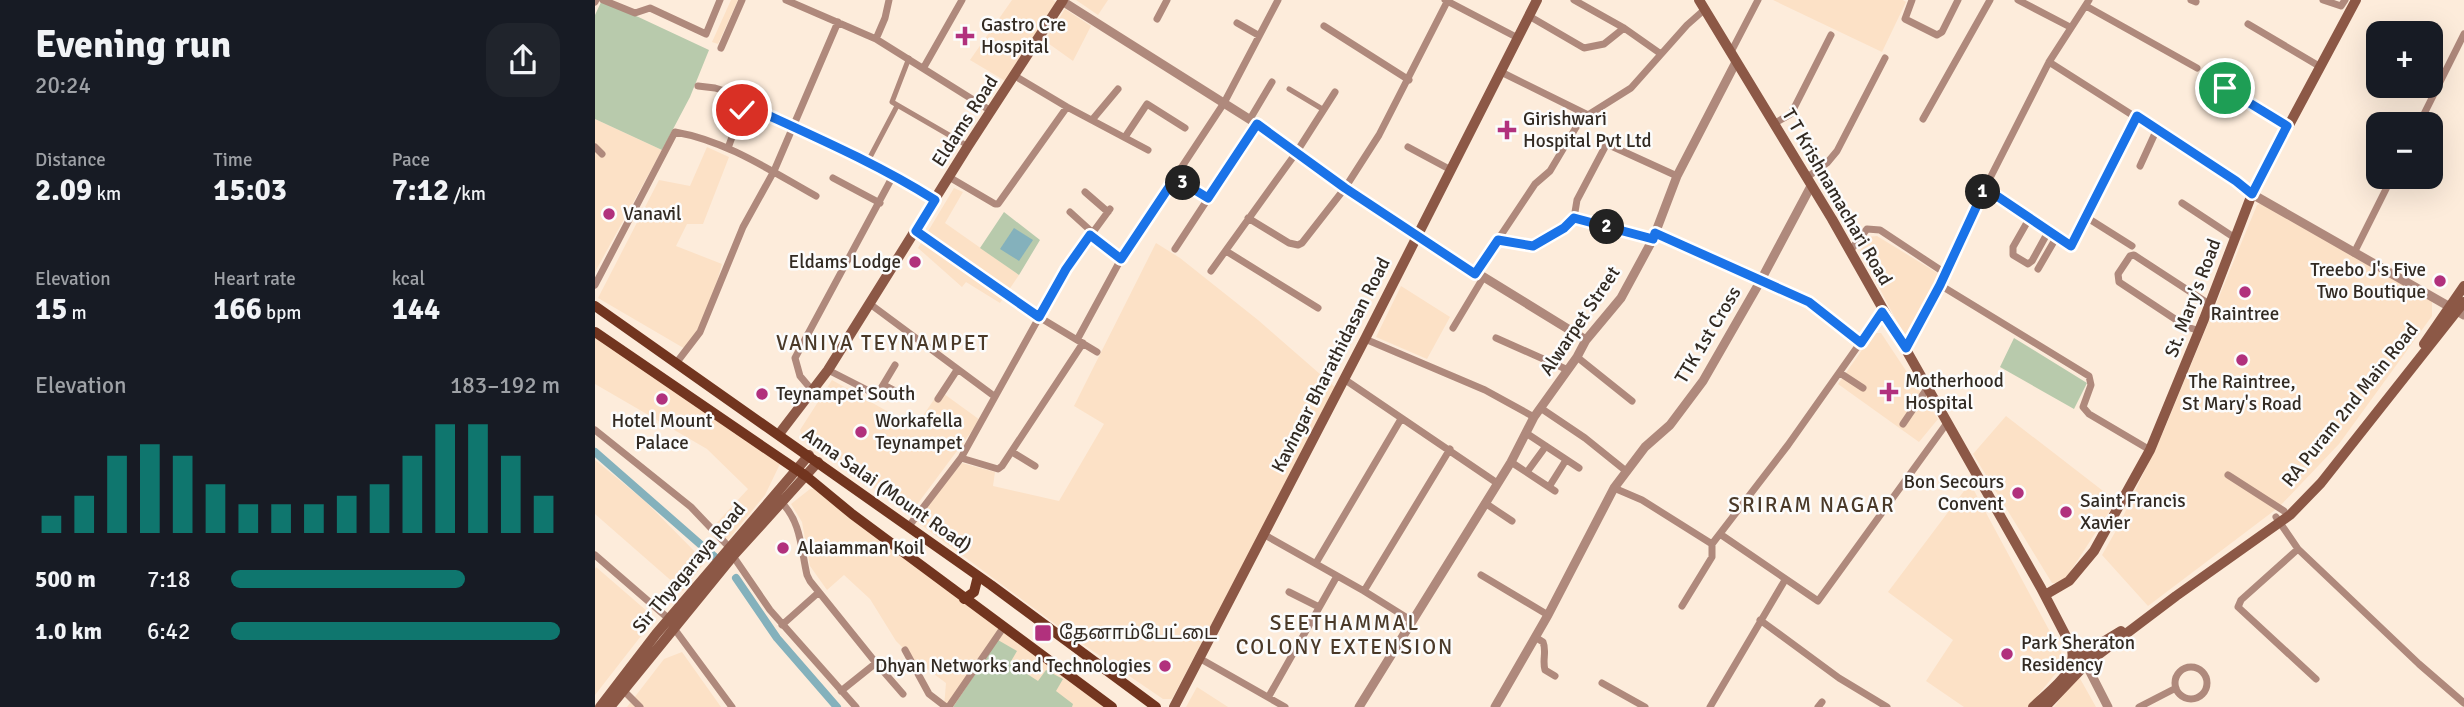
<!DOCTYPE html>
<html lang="en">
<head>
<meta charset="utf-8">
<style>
  body { margin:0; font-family:Signika,"Noto Sans Tamil",sans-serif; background:#20242c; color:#f1f3f6; height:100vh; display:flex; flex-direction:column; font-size:26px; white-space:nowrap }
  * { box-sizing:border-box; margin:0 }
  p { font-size:23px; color:#9ea1a6 }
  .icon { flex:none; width:38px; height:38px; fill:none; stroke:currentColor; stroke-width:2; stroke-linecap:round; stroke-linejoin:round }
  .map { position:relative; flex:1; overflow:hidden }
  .drawer { display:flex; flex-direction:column; background:#171b24; width:595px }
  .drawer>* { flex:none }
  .fabs { position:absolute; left:1771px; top:21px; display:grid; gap:14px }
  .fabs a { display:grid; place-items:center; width:77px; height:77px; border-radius:14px; background:#171b24; box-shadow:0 7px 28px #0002; font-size:35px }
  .pin { position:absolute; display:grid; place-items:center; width:60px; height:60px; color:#fff; margin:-30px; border:4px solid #fff; border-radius:50%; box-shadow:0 2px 7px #0007 }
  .km { position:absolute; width:35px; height:35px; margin:-18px; border-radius:50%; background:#222; color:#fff; font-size:19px; line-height:35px; text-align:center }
  .round { display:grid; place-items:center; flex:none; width:74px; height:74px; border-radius:21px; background:#20242c }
  .head { display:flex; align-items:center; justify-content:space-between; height:119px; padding:0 35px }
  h1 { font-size:38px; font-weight:700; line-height:52px }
  .metrics { display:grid; grid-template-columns:repeat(3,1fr); gap:10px; height:119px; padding:7px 35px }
  .metrics div { display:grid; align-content:center }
  .metrics b { font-size:30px; font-weight:700 }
  .metrics small { font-size:19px; font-weight:400 }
  .metrics p { font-size:19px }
  .chart { height:196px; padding:14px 35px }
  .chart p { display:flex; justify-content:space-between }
  .chart svg { width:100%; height:126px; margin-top:7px; stroke:#0f766e; stroke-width:6 }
  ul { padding:0 35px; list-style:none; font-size:23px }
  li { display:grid; grid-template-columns:112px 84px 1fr; align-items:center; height:52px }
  li i { height:18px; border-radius:9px; background:#0f766e }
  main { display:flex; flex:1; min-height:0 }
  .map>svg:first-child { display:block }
  .built { fill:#fce1c6 }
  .green { fill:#b8caac }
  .water { fill:#84b1bc }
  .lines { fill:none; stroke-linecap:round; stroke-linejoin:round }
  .canal { stroke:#84b1bc; stroke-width:8 }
  .pedestrian { stroke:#af897c; stroke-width:5 }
  .minor { stroke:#af897c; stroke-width:7 }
  .tertiary { stroke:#af897c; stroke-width:9 }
  .secondary { stroke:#8c5846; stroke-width:10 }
  .primary { stroke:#72351f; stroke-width:10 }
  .route-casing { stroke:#fff; stroke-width:14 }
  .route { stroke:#1a73e8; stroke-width:9 }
  .poi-dot { fill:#b1317d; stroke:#fcfcfc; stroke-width:2.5 }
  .labels { text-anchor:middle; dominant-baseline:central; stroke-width:5; stroke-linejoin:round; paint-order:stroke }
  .poi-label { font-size:19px; fill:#322a22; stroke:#fcfcfc; text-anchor:start }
  .street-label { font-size:19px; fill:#322a22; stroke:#fcfcfc }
  .neighbourhood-label { font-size:21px; letter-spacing:2px; fill:#4a3928; stroke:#fcfcfc }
</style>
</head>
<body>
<main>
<section class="drawer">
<div class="head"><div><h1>Evening run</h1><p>20:24</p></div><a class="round"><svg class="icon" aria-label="share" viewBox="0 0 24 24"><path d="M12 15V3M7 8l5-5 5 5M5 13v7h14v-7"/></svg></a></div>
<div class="metrics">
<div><p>Distance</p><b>2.09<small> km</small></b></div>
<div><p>Time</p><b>15:03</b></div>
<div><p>Pace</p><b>7:12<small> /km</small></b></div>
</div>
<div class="metrics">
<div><p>Elevation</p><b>15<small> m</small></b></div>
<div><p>Heart rate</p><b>166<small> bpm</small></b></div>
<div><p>kcal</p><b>144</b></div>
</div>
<div class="chart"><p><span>Elevation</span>183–192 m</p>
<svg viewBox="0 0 160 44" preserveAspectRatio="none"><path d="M5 44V38M15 44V31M25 44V17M35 44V13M45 44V17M55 44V27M65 44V34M75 44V34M85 44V34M95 44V31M105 44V27M115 44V17M125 44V6M135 44V6M145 44V17M155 44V31"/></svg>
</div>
<ul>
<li><b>500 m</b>7:18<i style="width:71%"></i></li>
<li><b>1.0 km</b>6:42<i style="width:100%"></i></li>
</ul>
</section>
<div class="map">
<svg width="1869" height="707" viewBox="0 0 1869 707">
  <rect width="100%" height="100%" fill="#fdecdb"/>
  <path class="built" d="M136,0H143L123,44L117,42Z
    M417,0H458L462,3L412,82L375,60Z
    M481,0H513L503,15Z
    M1178,0H1308L1311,2L1287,52Z
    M470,9L496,26L478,61L450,41Z
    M0,119L67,150L0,272Z
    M112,147L134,157L108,224H92L81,246L127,264L113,313L92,350L3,298L64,180L95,186Z
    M359,188L368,192L350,223L424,275L405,303L371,282L367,287L323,248Z
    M1667,203L1837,301V316L1744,444L1684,507L1553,606L1507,555L1523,527L1569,430L1662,205Z
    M1282,236L1344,274V280L1311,339L1265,251L1273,237Z
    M561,243L585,258L663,320L741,388L577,699H568L486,643L325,524L324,515L367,463L400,472L398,486L464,501L509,424L479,406Z
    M806,286L855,317L832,359L781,337Z
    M1279,333H1286L1343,419L1324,442L1243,384Z
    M0,335L185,464L170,495L132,541L117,528L153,489L112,449L0,384Z
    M237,380L320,427L345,391L385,420L315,514L207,437L205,430Z
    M1411,416L1521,501L1468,583H1457L1378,454Z
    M0,460L50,501L110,562L88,591L0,514Z
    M1375,483L1468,656L1467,666L1433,707H1369L1331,681L1358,640L1293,592Z
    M225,488L520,707H349L351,683L319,659L301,641L275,599L249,575L232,590L215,566L207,522L196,504L215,489Z
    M1,567L60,618L0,695V569Z
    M87,652L126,707H32L69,659Z
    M1483,675L1501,707H1459Z
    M602,687L633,707H591Z"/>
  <path class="green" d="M7,0L114,50L95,97L67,150L0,119V15Z
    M409,212L445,240L424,275L385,248Z
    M1419,338L1492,383L1479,409L1405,367Z
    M403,640L422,651L415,663L443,681L451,670L468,679L461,691L478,704L477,707H358Z"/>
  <path class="water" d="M419,228L438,240L424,261L405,249Z"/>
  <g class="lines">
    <path class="canal" d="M0,452L121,558
      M141,578L182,638L242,707"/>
    <path class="pedestrian" d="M314,58L297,102L373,146
      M694,89L729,110
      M273,161L302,106"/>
    <path class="minor" d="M8,0L40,13L55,8L111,34L125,0
      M191,0L281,39L396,111
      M850,0L923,38
      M979,0L1029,28L1066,54
      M1317,0L1310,19L1342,35L1347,32L1363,0
      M1423,0L1475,27
      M1596,0L1601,2
      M1728,0L1746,6L1750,0
      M0,2L1,0
      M1491,6L1602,68
      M934,16L989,48L1009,44L1029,28
      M562,19L572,0
      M642,23L663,35
      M1653,24L1724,66
      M729,26L814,80
      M281,39L290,18L294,0
      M126,48L147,0
      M1136,52L1163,0
      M1454,62L1641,181L1657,194
      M329,67L367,0
      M906,72L993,115
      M420,76L472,107L553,150
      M103,86L120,88L149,97L151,100L149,107
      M1630,88L1692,126
      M655,119L677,82
      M1328,119L1395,0
      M497,120L523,89
      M1180,123L1196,114L1236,35
      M1824,124L1869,34
      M530,137L552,104L590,128
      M0,147L7,154
      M813,147L856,170
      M133,148L147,110L152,106L273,161L340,200
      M1545,166L1562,129
      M354,177L400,204H403L472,107
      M238,178L285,203
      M581,178L613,199
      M1211,178L1232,163L1242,151L1290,58
      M1390,188L1476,246L1542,116
      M490,192L513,212
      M1587,203L1640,238
      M475,212L497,232
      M1491,217L1537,246
      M653,218L694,243L703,245L707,243L750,188L784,135L853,0
      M979,218L982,200L1011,145H1014L1082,176
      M1434,219L1418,247V255L1433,264L1437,261L1453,232
      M321,231L444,317L502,352
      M1060,233L1215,302L1266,343
      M495,235L526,259
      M903,240L938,246L969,228L979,218L1058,239
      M580,249L662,124
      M631,251L723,308
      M1255,251L1272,229L1285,230L1350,273
      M1759,253L1797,177
      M1443,269L1461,238
      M616,271L701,153L740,92
      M880,274L940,184L955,171L983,124L993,115L1036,88L1092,25L1109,10
      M0,285L80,132C132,141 176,171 221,196
      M1345,285L1494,376L1496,385L1488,407L1494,414L1555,450
      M275,304L399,396
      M858,328L888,278
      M1605,331L1592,327L1524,282L1523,274L1535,256L1539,255L1614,304
      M901,338L973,370
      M770,339L890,390L939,417
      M482,340L526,259L629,103L683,0
      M1311,348L1345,285L1390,188L1454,62L1494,0
      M982,357L1037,401
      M82,362L105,332L148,227L179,171L243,22
      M233,370L282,395L300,365
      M1245,373L1268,388
      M749,379L902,483
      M289,385L310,396
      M216,389L205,376L200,358L299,174
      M343,399L362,370
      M947,409L990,438L1031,471
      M1308,424L1333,387
      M0,430L96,507L134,547
      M931,433L984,468
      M417,452L440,466
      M366,458L403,469L407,466L488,343
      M916,462L960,491
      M932,472L951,446
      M1633,475L1689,511
      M954,487L971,460
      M1019,488L1047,500L1117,544
      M186,502C206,521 206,549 212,575L215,581L281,663L246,691
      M890,503L917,521
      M1681,517L1703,549L1824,664L1869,703
      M314,526L366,458L471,269L515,209
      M668,534L769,591L817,621
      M1125,534L1223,601L1352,423
      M1703,549L1646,600L1643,607L1721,679
      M0,555L74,619
      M138,556L175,610L261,707
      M721,563L806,419
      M886,575L953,615
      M769,591L855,449
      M694,592L724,607
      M1087,606L1117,557V544L1193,445L1287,312
      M1165,620L1244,678L1292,707
      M187,625L224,592
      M78,627L137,707
      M940,637L948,642C952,651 947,660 950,670L960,676
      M310,650L334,694L351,707
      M604,658L690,707
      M281,663L308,694
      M1580 683a16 16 0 1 1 32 0a16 16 0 1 1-32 0Z
      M1007,683L1050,707
      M28,690L45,707
      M674,696L742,576
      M351,707L355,705L408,628
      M1115,707L1190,580
      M1223,707L1227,702
      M1544,707L1581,688"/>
    <path class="tertiary" d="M467,1L662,124L750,188L822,236L991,340
      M1657,194L1869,315
      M1491,664L1513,707
      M764,707L916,462L939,417L982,357L991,340L1026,298L1058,239L1082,176L1141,62
      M900,707L953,615L1019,488L1050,447L1075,425L1108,381L1166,280L1216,186"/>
    <path class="secondary" d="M1104,0L1237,219L1446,588L1474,642L1491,664
      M1829,344L1869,286
      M184,434L233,370L373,146L468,0
      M1450,595L1474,581L1499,551L1555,450L1609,319L1657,194L1761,0
      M1485,656L1526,631
      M5,707L61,634L214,455
      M15,707L138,556L223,462
      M579,707L770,339L942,0
      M1438,707C1455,690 1485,672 1476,646
      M1450,707L1491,664L1581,596L1695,515L1726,483L1869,302"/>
    <path class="primary" d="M0,306L396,585L561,707
      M0,332L211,476L257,514L517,707
      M369,599L379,592L383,576"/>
  </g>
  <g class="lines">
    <defs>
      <path id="route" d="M147,110L150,106L155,107C218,136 281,163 340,200L321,231L444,317L471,269L495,235L526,259L580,178L613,198L662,124L750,188L880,274L903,240L938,246L969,228L979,218L1058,239L1060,233L1214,302L1266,343L1287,312L1311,348L1345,285L1390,188L1476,246L1542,116L1641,181L1657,194L1692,126L1630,88"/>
    </defs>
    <use href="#route" class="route-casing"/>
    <use href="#route" class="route"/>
  </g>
  <g class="poi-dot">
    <path d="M366.5 25.5h7v7h7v7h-7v7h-7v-7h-7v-7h7z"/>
    <path d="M908.5 119.5h7v7h7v7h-7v7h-7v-7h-7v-7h7z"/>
    <circle cx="14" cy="214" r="7"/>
    <circle cx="320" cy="262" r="7"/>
    <circle cx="1845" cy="281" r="7"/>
    <circle cx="1650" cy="292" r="7"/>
    <circle cx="1647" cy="360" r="7"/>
    <path d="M1290.5 381.5h7v7h7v7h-7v7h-7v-7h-7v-7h7z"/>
    <circle cx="167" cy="394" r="7"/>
    <circle cx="67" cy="399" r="7"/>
    <circle cx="266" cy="432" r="7"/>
    <circle cx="1423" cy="493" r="7"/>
    <circle cx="1471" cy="512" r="7"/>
    <circle cx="188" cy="548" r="7"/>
    <rect x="439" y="624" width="18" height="18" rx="3.5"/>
    <circle cx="1412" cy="654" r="7"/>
    <circle cx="570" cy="666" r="7"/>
  </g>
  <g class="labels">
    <g class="poi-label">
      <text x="386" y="25">Gastro Cre<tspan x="386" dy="22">Hospital</tspan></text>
      <text x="928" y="119">Girishwari<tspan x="928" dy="22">Hospital Pvt Ltd</tspan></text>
      <text x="28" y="214">Vanavil</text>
      <text x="306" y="262" text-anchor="end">Eldams Lodge</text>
      <text x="1831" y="270" text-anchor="end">Treebo J's Five<tspan x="1831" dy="22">Two Boutique</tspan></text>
      <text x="1650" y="314" text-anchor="middle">Raintree</text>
      <text x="1310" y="381">Motherhood<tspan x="1310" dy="22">Hospital</tspan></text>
      <text x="1647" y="382" text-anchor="middle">The Raintree,<tspan x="1647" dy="22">St Mary's Road</tspan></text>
      <text x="181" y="394">Teynampet South</text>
      <text x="67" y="421" text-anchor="middle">Hotel Mount<tspan x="67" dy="22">Palace</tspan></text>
      <text x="280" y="421">Workafella<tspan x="280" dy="22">Teynampet</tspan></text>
      <text x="1409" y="482" text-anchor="end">Bon Secours<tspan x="1409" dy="22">Convent</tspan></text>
      <text x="1485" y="501">Saint Francis<tspan x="1485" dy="22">Xavier</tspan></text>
      <text x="202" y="548">Alaiamman Koil</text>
      <text x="464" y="633">தேனாம்பேட்டை</text>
      <text x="1426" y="643">Park Sheraton<tspan x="1426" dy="22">Residency</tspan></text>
      <text x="556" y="666" text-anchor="end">Dhyan Networks and Technologies</text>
    </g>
    <g class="street-label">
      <text transform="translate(370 121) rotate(-57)">Eldams Road</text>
      <text transform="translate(1242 197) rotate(60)">T T Krishnamachari Road</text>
      <text transform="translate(1598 298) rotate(-69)">St. Mary's Road</text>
      <text transform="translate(985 321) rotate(-56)">Alwarpet Street</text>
      <text transform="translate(1113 335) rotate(-59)">TTK 1st Cross</text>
      <text transform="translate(736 365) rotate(-63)">Kavingar Bharathidasan Road</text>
      <text transform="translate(1755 405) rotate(-51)">RA Puram 2nd Main Road</text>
      <text transform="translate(292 490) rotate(35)">Anna Salai (Mount Road)</text>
      <text transform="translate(94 568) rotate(-50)">Sir Thyagaraya Road</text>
    </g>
    <g class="neighbourhood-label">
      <text x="288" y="343">VANIYA TEYNAMPET</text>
      <text x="1217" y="505">SRIRAM NAGAR</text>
      <text x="750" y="623">SEETHAMMAL<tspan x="750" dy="24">COLONY EXTENSION</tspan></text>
    </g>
  </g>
</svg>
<div class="fabs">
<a>+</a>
<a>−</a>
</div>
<div class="pin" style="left:1630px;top:88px;background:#1e9e55"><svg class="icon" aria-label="arrive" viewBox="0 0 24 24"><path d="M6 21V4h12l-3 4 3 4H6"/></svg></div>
<div class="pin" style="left:147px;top:110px;background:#d93025"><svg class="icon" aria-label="check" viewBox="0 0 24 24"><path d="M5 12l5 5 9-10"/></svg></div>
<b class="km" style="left:1388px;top:192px">1</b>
<b class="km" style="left:1012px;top:227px">2</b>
<b class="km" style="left:588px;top:183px">3</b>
</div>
</main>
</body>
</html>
